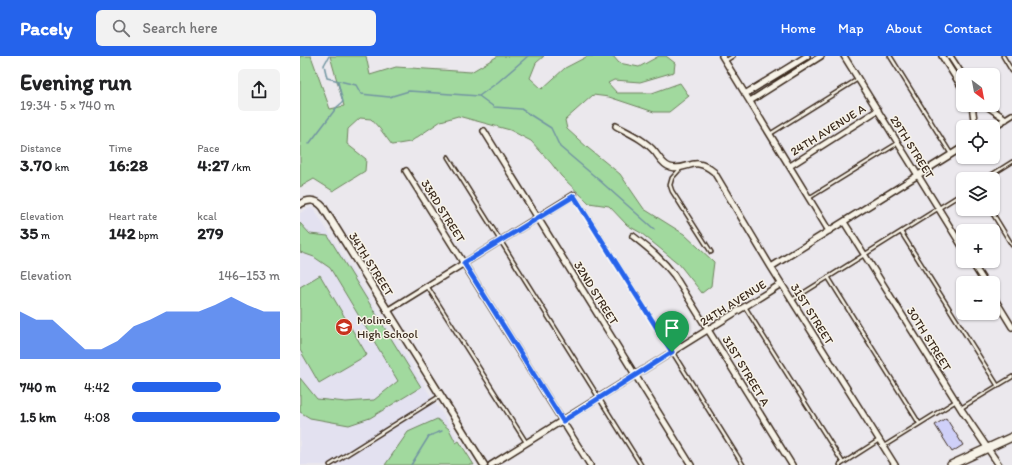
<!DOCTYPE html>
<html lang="en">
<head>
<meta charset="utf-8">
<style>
  body { margin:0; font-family:Itim,sans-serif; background:#f2f2f2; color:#202124; height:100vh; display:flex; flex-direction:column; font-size:15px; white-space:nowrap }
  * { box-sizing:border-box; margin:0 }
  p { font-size:13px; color:#757577 }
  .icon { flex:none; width:22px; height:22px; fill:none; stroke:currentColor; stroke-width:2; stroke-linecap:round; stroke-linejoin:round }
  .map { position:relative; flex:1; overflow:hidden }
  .panel { display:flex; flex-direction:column; background:#fff; width:300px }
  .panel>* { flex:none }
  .needle { width:26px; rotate:148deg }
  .buttons { position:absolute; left:656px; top:12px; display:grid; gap:8px }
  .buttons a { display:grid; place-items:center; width:44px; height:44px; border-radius:6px; background:#fff; box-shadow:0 1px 3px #0004; font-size:20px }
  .pin { position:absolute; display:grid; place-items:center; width:34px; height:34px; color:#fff; margin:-41px -17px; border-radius:50% 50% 50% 0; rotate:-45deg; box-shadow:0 0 4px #0007 }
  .pin .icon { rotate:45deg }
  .round { display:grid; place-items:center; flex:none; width:42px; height:42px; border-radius:6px; background:#f2f2f2 }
  .overview { display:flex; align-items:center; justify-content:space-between; height:68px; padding:0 20px }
  h1 { font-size:22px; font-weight:700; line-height:30px }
  .figures { display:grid; grid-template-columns:repeat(3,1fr); gap:6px; height:68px; padding:4px 20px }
  .figures div { display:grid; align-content:center }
  .figures b { font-size:17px; font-weight:700 }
  .figures small { font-size:11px; font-weight:400 }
  .figures p { font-size:11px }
  .chart { height:112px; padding:8px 20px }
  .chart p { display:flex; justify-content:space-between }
  .chart svg { width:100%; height:72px; margin-top:4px; fill:#2563eb; opacity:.7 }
  ul { padding:0 20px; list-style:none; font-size:13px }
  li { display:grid; grid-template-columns:64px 48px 1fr; align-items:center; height:30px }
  li i { height:10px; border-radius:5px; background:#2563eb }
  header { display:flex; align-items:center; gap:24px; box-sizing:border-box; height:56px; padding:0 20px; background:#2563eb; color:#fff }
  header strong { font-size:19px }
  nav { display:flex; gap:22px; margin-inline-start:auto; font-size:14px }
  .search { width:280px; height:36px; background:#f2f2f2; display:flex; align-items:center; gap:10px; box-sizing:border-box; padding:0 14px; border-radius:6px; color:#757577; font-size:15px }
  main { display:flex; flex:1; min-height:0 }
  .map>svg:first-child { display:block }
  .built { fill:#e3e1f0 }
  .green { fill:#a1d99e; stroke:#6e825e }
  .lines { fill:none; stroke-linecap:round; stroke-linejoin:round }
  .stream { stroke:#7295a1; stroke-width:1.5 }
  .building { fill:#cfd0f8; stroke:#3b2a1e }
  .service-casing { stroke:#3b2a1e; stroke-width:5.5 }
  .minor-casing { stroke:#3b2a1e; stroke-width:8 }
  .tertiary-casing { stroke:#3b2a1e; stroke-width:9 }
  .secondary-casing { stroke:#3b2a1e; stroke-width:10 }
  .service { stroke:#f7f3e8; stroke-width:2.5 }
  .minor { stroke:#f7f3e8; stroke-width:5 }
  .tertiary { stroke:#f7f3e8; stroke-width:6 }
  .secondary { stroke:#f7f3e8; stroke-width:7 }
  .route-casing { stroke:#fff; stroke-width:8 }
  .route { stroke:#2563eb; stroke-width:5 }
  .labels { text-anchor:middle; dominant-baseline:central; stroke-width:3; stroke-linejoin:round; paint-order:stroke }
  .street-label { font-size:12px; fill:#3b2a1e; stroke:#f7f3e8 }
  .poi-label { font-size:12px; fill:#3b2a1e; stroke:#f7f3e8; text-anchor:start }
</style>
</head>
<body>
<header>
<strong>Pacely</strong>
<div class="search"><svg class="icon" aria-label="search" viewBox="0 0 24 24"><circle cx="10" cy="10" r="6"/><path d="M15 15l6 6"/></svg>Search here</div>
<nav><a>Home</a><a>Map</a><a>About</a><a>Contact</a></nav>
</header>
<main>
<section class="panel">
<div class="overview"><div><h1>Evening run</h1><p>19:34 · 5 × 740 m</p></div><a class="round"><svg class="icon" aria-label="share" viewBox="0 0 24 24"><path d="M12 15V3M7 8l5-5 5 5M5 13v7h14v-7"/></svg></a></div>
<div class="figures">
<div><p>Distance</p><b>3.70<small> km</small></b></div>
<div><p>Time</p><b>16:28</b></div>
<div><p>Pace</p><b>4:27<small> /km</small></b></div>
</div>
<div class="figures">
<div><p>Elevation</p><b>35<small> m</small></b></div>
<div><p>Heart rate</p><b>142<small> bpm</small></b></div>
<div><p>kcal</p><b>279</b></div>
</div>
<div class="chart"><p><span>Elevation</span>146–153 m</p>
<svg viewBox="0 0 160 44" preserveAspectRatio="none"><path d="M0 44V15L10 20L20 20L30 29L40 38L50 38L60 33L70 24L80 20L90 15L100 15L110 15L120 11L130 6L140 11L150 15L160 15V44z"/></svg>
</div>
<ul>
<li><b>740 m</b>4:42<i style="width:60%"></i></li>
<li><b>1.5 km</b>4:08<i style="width:100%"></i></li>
</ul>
</section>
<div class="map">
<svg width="712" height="409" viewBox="0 0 712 409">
  <rect width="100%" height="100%" fill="#ebe8ed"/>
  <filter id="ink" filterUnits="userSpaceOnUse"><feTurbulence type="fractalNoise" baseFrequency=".025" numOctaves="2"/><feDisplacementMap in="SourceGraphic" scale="8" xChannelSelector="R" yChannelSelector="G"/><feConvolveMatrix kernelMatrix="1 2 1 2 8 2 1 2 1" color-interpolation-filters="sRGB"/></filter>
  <g filter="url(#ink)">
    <path class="built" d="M11,152L14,153L159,385L120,409H0V157L7,153Z"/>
    <path class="green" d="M0,0H11L30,53L44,50L30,0H66L70,19L96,11L171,16L198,0H244L236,7L230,22L242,33L265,12L288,0H313L319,7L339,11L359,0H366L375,7L374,16L340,26L314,24L308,27L317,37H352L380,27L389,40L369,56H354L309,41L293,39L265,64L267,73L288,92L320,118L344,153L384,178L414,206L411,230L402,237L379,208L341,177L327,169L309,150L289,147L261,120L251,107L231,85L210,74L158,60L141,65L110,86L92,89L80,73L71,63L60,62L48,73L47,88L66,103L65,115L33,135L14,123L0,131Z
      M0,167L10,178L28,180L121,331L70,362L49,369L10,362L0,356V322L17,343L46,346L74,344L98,325L30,212L14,201L0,196Z
      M20,219L67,299L19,327L0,294V231Z
      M137,363L149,373L156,387L159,385L174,409H85L108,376Z"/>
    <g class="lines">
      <path class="stream" d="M29,0L24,9L27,22L56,29L61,38L89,41L109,35L179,40L194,51L221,53L251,72L260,91L299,124L354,173
        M179,40L198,26L228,0
        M9,88L37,51L43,46L38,26
        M111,409L129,380L142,375"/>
    </g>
    <path class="building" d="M646,362L663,389L652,396L635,369Z"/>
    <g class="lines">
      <defs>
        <path id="service" d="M590,0L651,98
          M703,0L712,15
          M425,5L433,0
          M470,78L558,23
          M148,101L341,409
          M381,112L372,122L370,129L372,135L411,196
          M685,123L712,106
          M274,139L443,409
          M509,142L598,87
          M690,153L712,189
          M601,176L698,330
          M528,221L619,367
          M127,230L226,386
          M492,244L663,137
          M445,251L543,407
          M661,352L712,321
          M584,390L656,345
          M30,409L140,340
          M540,409L579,384"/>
        <path id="minor" d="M422,0L529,175
          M544,0L663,192
          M642,0L663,33
          M650,0L663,20
          M445,38L507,0
          M450,45L521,0
          M672,49L675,71
          M685,49L706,63
          M316,70C329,77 345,84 355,96C359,101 363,109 370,111C388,116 393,98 414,116L471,211L595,409
          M693,71L712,59
          M184,75L391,409
          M490,110L578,54
          M106,115L290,409
          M544,166L661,353L699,409
          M333,180C348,192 362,203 374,219L492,409
          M671,205L685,227
          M471,211L663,91
          M693,240L712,271
          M87,255L274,139
          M191,409L481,228"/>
        <path id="tertiary" d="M0,148C9,143 16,143 23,151L184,409"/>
        <path id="secondary" d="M651,409L712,381"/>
      </defs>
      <use href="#service" class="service-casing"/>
      <use href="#minor" class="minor-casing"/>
      <use href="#tertiary" class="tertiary-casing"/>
      <use href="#secondary" class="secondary-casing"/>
      <use href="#service" class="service"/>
      <use href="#minor" class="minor"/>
      <use href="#tertiary" class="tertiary"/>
      <use href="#secondary" class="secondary"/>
    </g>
  </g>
  <g class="lines" filter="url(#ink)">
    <defs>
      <path id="route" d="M274,140L372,296L263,365L164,207Z"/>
    </defs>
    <use href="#route" class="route-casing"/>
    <use href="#route" class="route"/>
  </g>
  <defs>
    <symbol id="school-disc" viewBox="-11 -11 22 22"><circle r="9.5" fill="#c8321e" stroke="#f7f3e8"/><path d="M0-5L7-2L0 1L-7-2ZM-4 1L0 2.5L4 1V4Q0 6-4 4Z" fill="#fff"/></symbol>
  </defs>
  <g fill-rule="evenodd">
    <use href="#school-disc" x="34" y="261" width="20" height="20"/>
  </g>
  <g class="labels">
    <g class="street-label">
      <text transform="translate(528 74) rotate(-32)">24TH AVENUE A</text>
      <text transform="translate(612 91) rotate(58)">29TH STREET</text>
      <text transform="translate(143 155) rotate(58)">33RD STREET</text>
      <text transform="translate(71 208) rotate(58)">34TH STREET</text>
      <text transform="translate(296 237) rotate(58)">32ND STREET</text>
      <text transform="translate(433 247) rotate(-32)">24TH AVENUE</text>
      <text transform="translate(512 258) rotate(58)">31ST STREET</text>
      <text transform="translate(629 283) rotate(58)">30TH STREET</text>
      <text transform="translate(446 315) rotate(59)">31ST STREET A</text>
    </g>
    <g class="poi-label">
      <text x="57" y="264">Moline<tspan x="57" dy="14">High School</tspan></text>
    </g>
  </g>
</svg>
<div class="buttons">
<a><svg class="needle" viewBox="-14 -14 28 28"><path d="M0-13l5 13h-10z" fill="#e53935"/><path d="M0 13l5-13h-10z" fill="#757577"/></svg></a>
<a><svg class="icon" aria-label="locate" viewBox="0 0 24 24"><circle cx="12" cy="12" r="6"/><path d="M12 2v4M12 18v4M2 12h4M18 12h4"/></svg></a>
<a><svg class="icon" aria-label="layers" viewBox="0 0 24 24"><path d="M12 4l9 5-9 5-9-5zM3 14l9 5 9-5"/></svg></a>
<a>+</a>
<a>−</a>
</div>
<div class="pin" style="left:372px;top:296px;background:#1e9e55"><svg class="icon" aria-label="arrive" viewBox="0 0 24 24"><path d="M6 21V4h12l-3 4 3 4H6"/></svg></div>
</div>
</main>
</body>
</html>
